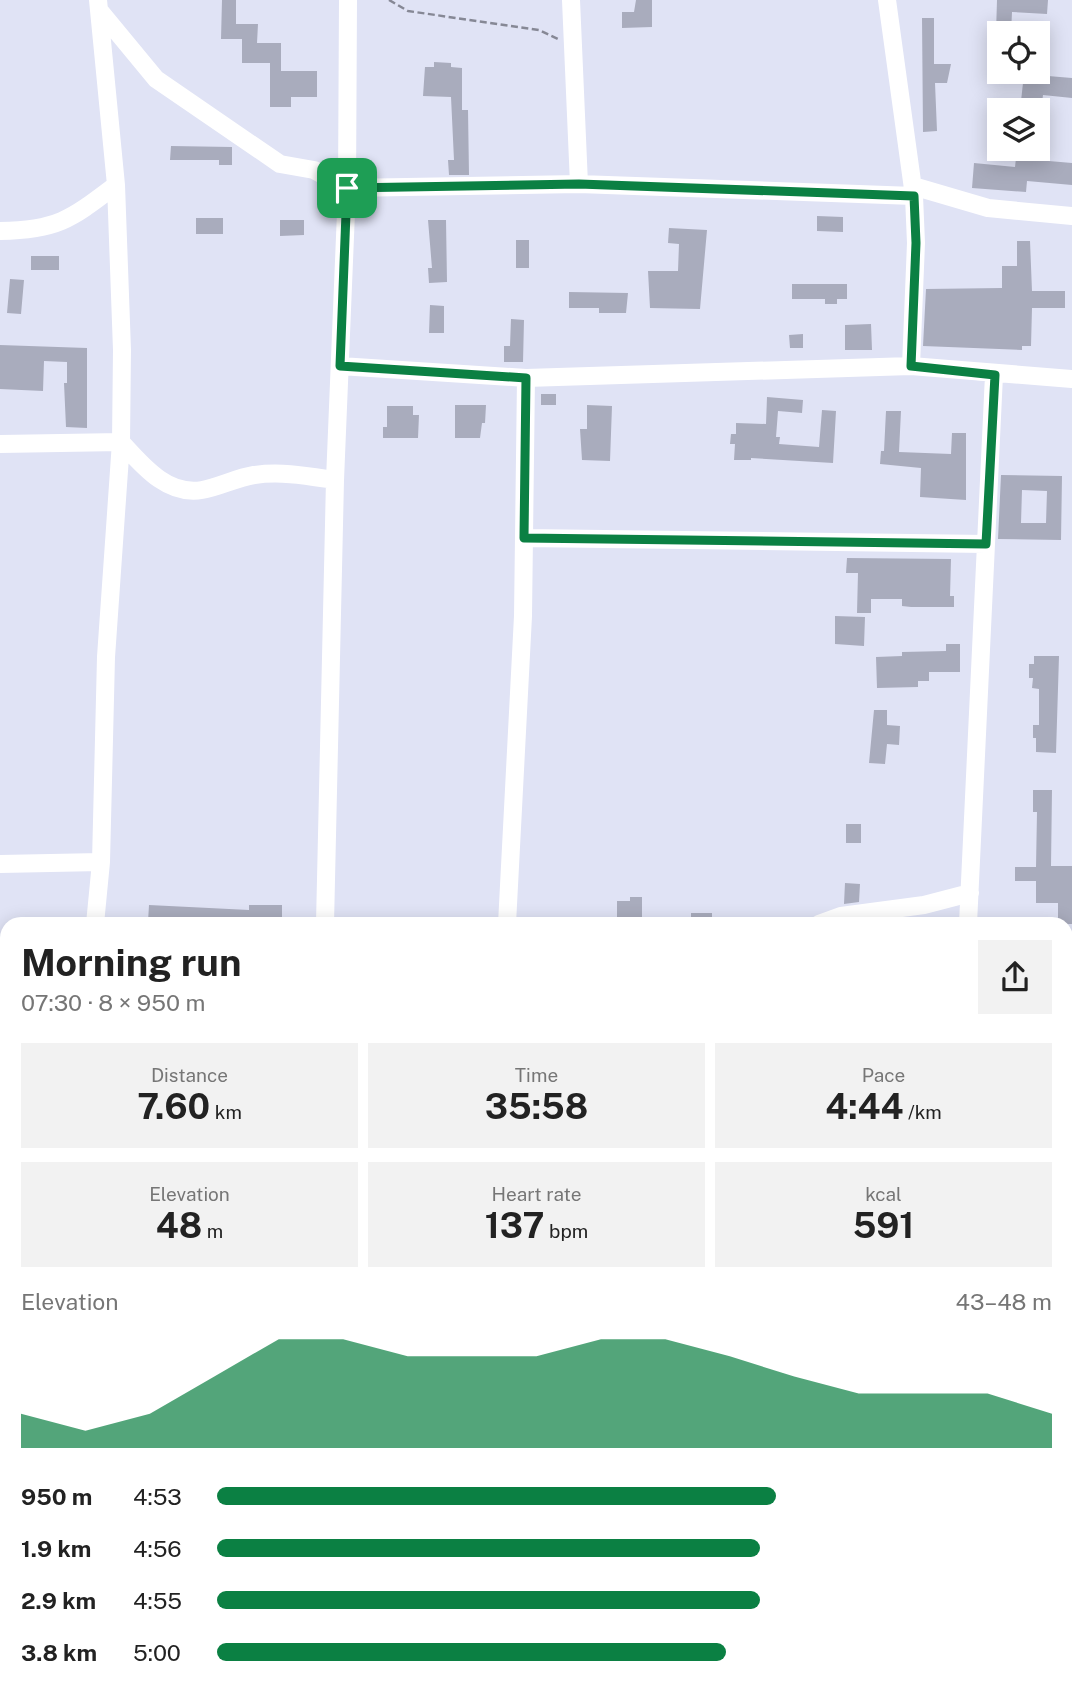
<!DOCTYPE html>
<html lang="en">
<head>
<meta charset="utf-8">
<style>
  body { margin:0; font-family:"Public Sans",sans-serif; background:#f2f2f2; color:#222; height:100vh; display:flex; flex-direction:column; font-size:26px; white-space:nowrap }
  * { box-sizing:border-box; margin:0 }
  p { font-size:23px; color:#767676 }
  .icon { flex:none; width:38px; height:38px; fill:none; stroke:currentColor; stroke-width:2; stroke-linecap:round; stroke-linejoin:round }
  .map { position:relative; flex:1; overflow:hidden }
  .drawer { position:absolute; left:0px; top:917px; width:1073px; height:777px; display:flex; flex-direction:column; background:#fff; border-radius:21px 21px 0 0; box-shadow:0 4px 18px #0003 }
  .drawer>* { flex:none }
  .tools { position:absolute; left:987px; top:21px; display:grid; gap:14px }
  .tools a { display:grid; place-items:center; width:63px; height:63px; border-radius:0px; background:#fff; box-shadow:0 4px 18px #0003; font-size:35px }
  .pin { position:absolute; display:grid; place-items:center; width:60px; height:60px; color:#fff; margin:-30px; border-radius:14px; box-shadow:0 4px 10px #0006 }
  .round { display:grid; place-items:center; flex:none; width:74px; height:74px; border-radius:0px; background:#f2f2f2 }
  .summary { display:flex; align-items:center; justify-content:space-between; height:119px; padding:0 21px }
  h1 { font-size:38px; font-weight:700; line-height:52px }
  .stats { display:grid; grid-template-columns:repeat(3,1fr); gap:10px; height:119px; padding:7px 21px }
  .stats div { display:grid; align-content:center; border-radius:0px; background:#f2f2f2; text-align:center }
  .stats b { font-size:35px; font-weight:700 }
  .stats small { font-size:19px; font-weight:400 }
  .stats p { font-size:19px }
  .chart { height:196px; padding:14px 21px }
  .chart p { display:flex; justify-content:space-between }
  .chart svg { width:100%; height:126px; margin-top:7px; fill:#0b8043; opacity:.7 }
  ul { padding:0 21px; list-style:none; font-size:23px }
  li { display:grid; grid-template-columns:112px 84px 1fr; align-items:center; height:52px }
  li i { height:18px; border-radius:9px; background:#0b8043 }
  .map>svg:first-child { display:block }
  .building { fill:#a9acbd; fill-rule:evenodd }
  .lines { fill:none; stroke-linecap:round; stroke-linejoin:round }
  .path { stroke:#868895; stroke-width:2.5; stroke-dasharray:7 3.5; stroke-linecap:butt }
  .minor { stroke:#fff; stroke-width:18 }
  .route-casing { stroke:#fff; stroke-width:14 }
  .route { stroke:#0b8043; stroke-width:9 }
</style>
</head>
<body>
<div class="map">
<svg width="1072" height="1694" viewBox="0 0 1072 1694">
  <rect width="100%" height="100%" fill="#e0e3f5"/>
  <path class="building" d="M222,0H236V24H258L257,43H281V71H317V97H291V107H270V63H242V39H221Z
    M636,0H652V27L622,28V12H634Z
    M997,0H1048L1047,14L1012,12L1011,33H996Z
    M922,18H934V64H951L947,83H935L937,131L923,132Z
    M434,62L451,63V67L462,68V110H468L469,175H449L448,160H454L451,97L423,96L425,67H434Z
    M1024,74L1072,78V98L1043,95L1041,110H1020Z
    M171,146L232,147V165H219V160H170Z
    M1017,149H1038L1037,160L1072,163V185L1027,181L1026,192L972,188L974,163L1015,167Z
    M817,216L843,217V232L817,231Z
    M196,218H223V234H196Z
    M280,220H304V235L280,236Z
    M428,220H446L447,282L429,283L428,268H432Z
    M669,228L707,230L700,309L650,308L648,271H678L679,244L668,243Z
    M516,240H529V268H516Z
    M1017,241H1030L1032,291H1065V308H1032L1031,346H1022V350L923,346L926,289L1002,288V266H1017Z
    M31,256H59V270H31Z
    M10,279L24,280L21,314L7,313Z
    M792,284H847V299H837V304H825V299H792Z
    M569,292L628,293L626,313H599V308H569Z
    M430,305L444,306V333H429Z
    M511,319L524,320L523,362H504V346H510Z
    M871,324L872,350H845V325Z
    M803,334V348H790L789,335Z
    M0,345L87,348V428L66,427L64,383H67V362L44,361L43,391L0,389Z
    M541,394H556V405H541Z
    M767,397L803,400L802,413L778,411L776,437H780L779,444L819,447L822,410L836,411L833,463L751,458V460H734L735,444H730L731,434H736V423L766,424Z
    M455,405H486L485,423H482L480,438H455Z
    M587,405L612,406L610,461L582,460L580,429H587Z
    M387,406H413V415H419L418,438H383V427H387Z
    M886,411H901L899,452L951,454L952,433H966V500L920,497L921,468L880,464L881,451H884Z
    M1001,475L1062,476L1061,540L998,539ZM1022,490L1047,491L1046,523H1021Z
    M847,558L951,559L950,596H954V607H911L902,606V599H871V613H857L858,573H846Z
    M835,616L865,617L864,646L835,644Z
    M946,644H960V672H929V681H918V687L877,688L876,657L902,656V652L946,651Z
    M1034,656H1059L1056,753L1036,752V738H1033V725H1039V689L1032,688L1033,678H1029V664H1034Z
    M874,710H887V725L900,726L899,745L887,744L885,764L869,763Z
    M1033,790H1052L1051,866H1072V924H1058V903H1036V881H1015V867H1036L1037,812H1033Z
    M846,824H861V843H846Z
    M845,883L860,884L859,902L844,904Z
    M630,897H642V924H617V901H630Z
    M149,905L249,910V905H282V924L148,922Z
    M691,913H712V924H691Z"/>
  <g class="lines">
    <path class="path" d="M389,0L408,11L539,30L558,39"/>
    <path class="minor" d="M571,0L579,184
      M887,0L914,196L916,243L911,366
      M99,10L156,79L280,164L314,170L347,188L579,184L914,196
      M913,186L988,208L1072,216
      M0,231C58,230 71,219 116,185
      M340,366L526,378L911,366L1072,379
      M0,444L121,442C142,465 167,496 202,490C219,487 236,478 254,475C281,471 308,476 335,480
      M524,538L986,544
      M0,864L101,862
      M95,924L101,862L106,657L121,442L122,350L116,185L98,0
      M325,924L335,480L347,188L348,0
      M507,924L523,616L526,378
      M819,924L841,916L924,905L970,893
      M968,924L994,375
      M1066,1118H1072
      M28,1694L31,1687
      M197,1694L198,1687"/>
  </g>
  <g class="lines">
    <defs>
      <path id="route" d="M579,184L914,196L916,243L911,366L995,375L986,544L524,538L526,378L340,366L347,188Z"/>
    </defs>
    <use href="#route" class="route-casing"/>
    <use href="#route" class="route"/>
  </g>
</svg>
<div class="tools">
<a><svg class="icon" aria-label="locate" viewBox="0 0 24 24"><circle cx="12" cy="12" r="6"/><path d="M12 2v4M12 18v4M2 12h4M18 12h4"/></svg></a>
<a><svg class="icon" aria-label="layers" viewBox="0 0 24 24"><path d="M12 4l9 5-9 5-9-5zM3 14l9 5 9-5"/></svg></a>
</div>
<div class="pin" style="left:347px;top:188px;background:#1e9e55"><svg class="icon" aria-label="arrive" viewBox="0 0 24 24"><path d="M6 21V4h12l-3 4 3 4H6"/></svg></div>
<section class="drawer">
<div class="summary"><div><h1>Morning run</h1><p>07:30 · 8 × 950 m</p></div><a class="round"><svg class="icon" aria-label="share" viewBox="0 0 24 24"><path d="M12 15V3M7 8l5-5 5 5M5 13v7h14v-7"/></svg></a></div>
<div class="stats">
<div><p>Distance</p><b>7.60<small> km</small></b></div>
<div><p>Time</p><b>35:58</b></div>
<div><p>Pace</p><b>4:44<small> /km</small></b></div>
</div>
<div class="stats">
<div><p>Elevation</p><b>48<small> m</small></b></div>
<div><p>Heart rate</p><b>137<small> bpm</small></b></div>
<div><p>kcal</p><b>591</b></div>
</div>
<div class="chart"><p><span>Elevation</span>43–48 m</p>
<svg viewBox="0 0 160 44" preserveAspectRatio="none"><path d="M0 44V32L10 38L20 32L30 19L40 6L50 6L60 12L70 12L80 12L90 6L100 6L110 12L120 19L130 25L140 25L150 25L160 32V44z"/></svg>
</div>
<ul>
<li><b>950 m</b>4:53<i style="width:67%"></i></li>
<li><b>1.9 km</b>4:56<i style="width:65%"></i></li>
<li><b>2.9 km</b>4:55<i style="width:65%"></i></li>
<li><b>3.8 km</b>5:00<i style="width:61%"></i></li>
</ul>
</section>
</div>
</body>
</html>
